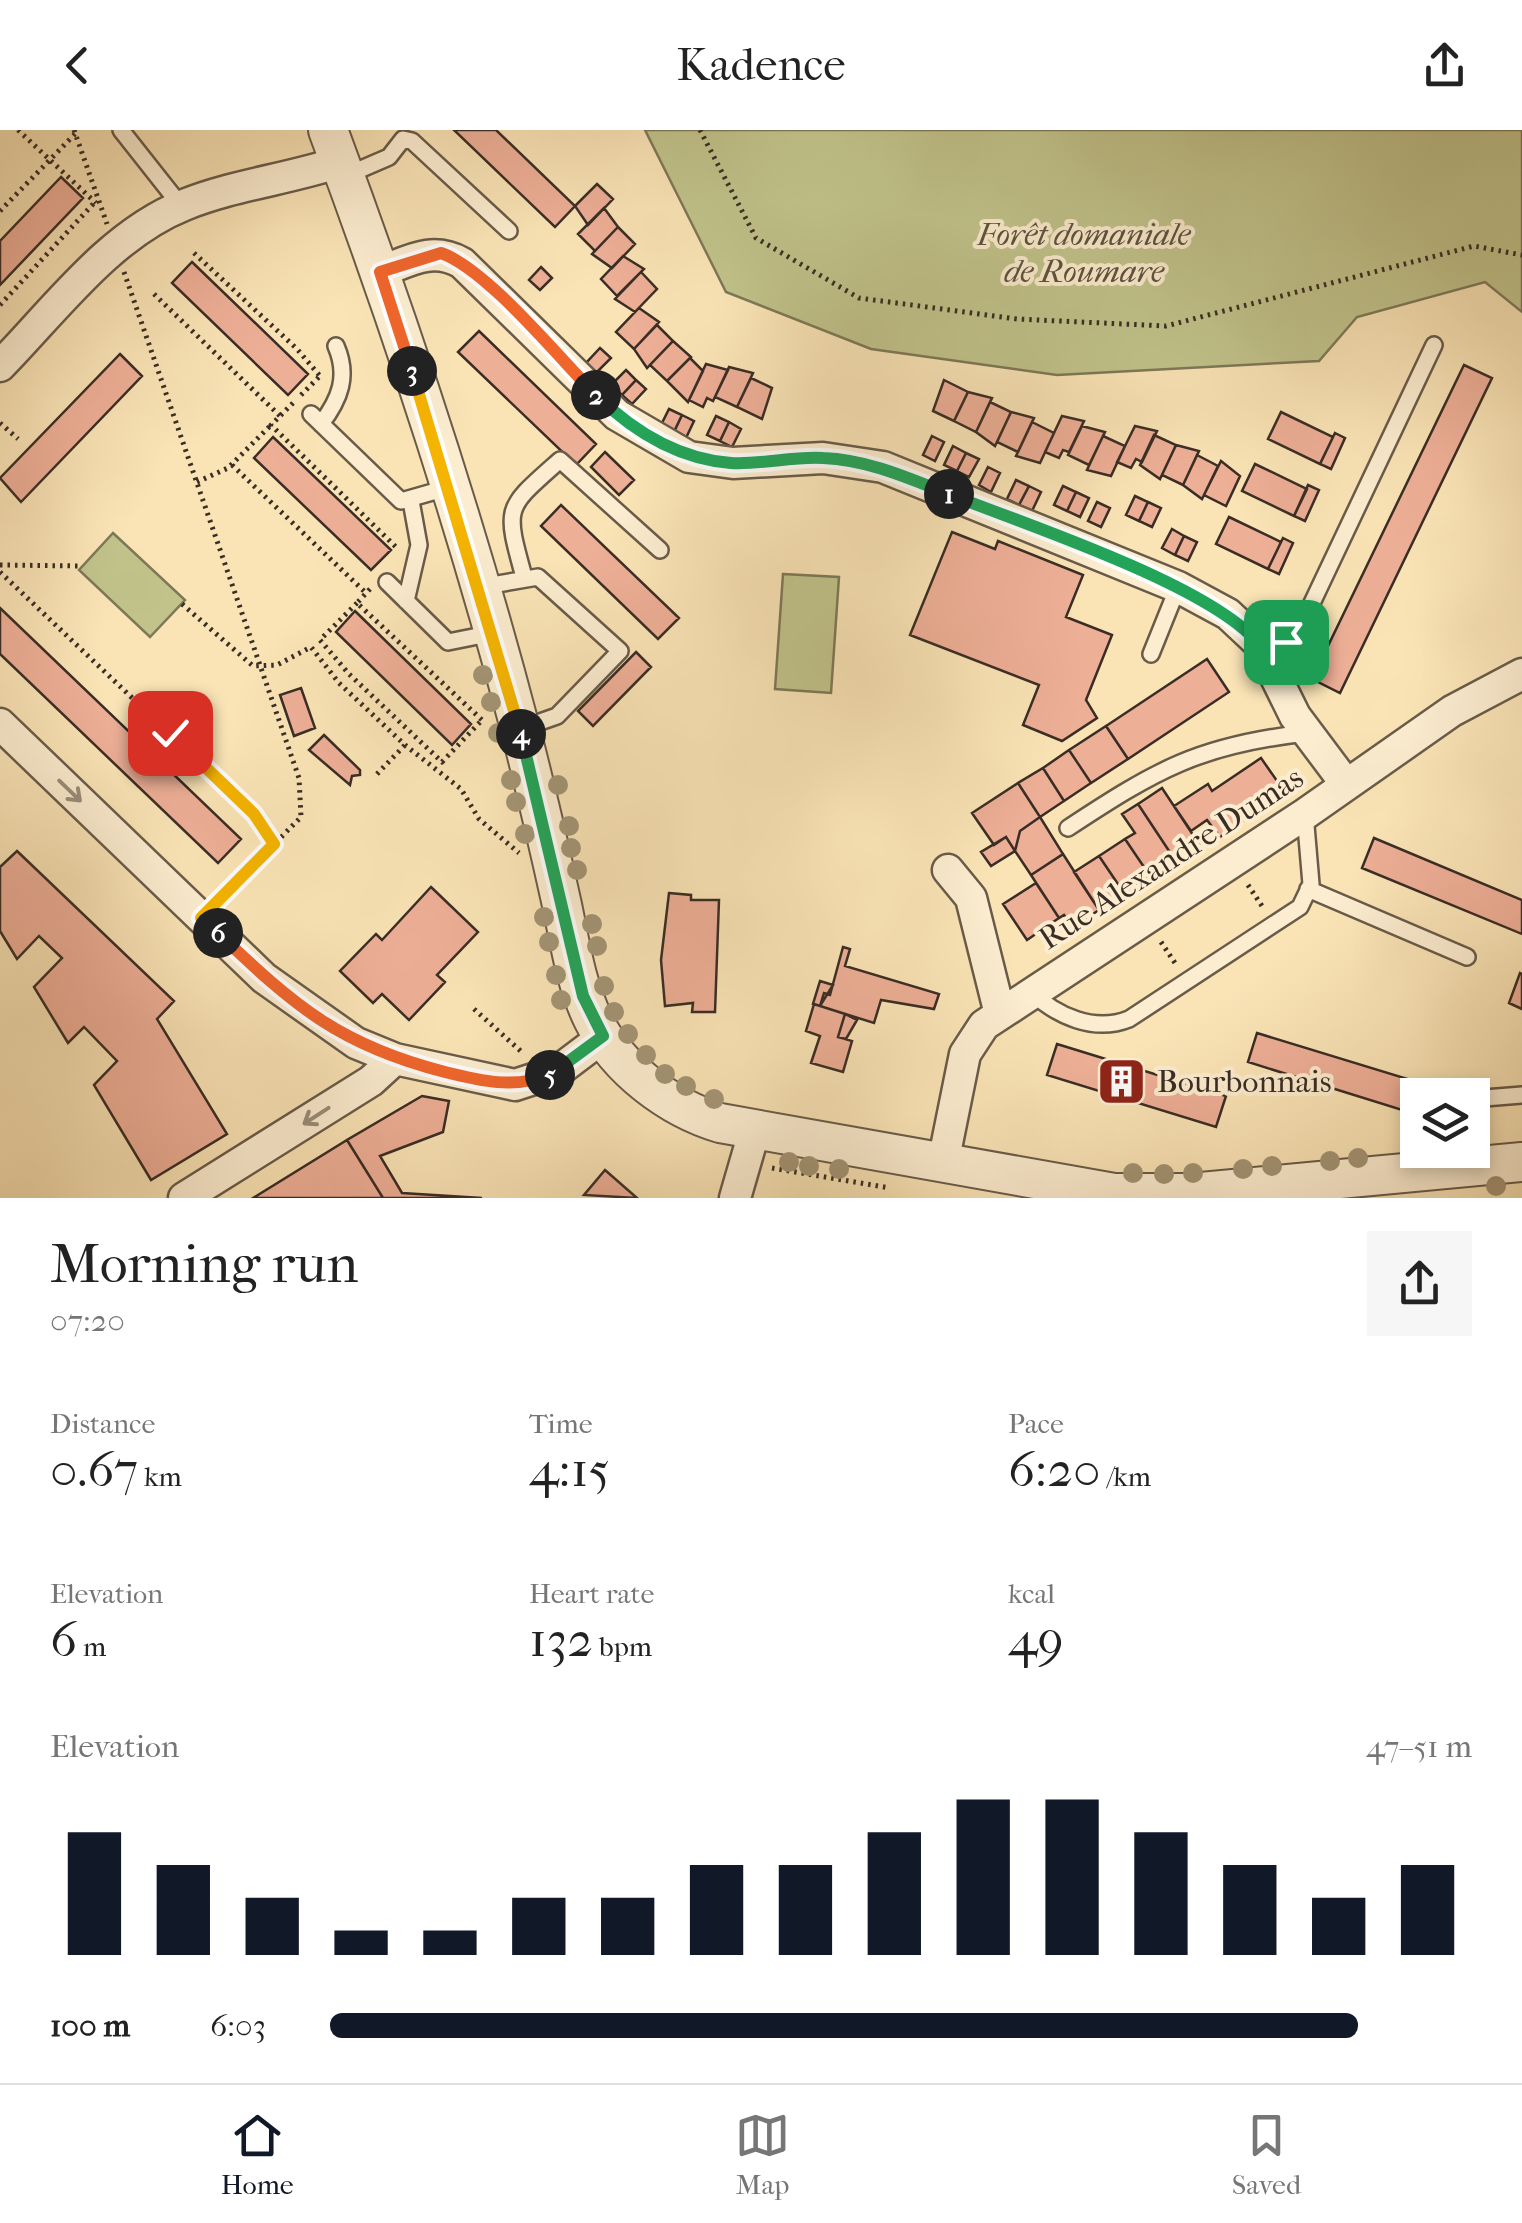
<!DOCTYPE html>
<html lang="en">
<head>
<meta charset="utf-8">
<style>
  body { margin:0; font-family:"IM FELL French Canon",serif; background:#f6f6f6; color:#222; height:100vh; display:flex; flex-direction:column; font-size:38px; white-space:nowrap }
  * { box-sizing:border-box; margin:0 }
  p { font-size:32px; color:#767676 }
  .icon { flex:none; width:55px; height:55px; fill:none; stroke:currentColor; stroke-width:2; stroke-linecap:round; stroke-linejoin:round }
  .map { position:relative; height:1068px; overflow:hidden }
  .details { display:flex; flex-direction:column; background:#fff; flex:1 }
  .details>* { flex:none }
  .buttons { position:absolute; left:1400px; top:948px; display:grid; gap:20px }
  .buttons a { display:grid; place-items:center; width:90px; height:90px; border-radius:0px; background:#fff; box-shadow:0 5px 15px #0003; font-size:50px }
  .pin { position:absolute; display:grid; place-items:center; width:85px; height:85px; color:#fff; margin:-42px; border-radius:20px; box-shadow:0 5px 15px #0006 }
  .km { position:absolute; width:50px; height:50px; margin:-25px; border-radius:50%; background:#222; color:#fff; font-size:28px; line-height:50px; text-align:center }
  .round { display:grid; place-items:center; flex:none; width:105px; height:105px; border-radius:0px; background:#f6f6f6 }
  .overview { display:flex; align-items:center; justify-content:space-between; height:170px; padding:0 50px }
  h1 { font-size:55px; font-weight:600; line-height:75px }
  .metrics { display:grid; grid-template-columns:repeat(3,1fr); gap:15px; height:170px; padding:10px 50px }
  .metrics div { display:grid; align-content:center }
  .metrics b { font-size:50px; font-weight:600 }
  .metrics small { font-size:28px; font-weight:400 }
  .metrics p { font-size:28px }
  .chart { height:280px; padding:20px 50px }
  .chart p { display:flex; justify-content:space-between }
  .chart svg { width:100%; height:180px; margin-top:10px; stroke:#111827; stroke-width:6 }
  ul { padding:0 50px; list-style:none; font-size:32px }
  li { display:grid; grid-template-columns:160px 120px 1fr; align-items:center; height:75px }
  li i { height:25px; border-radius:12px; background:#111827 }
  header { display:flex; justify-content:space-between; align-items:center; height:130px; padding:0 50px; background:#fff; font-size:45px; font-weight:600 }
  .dock { display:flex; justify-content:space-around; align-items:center; height:140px; border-top:2px solid #e0e0e0; background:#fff; font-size:28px; color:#767676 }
  .dock a { display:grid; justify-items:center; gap:5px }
  .dock .active { color:#111827 }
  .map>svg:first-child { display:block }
  .green { fill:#c1c38b; stroke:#7d7858; stroke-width:2.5 }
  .building { fill:#eeaf97; stroke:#392d25; stroke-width:2.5 }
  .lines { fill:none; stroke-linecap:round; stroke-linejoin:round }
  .service-casing { stroke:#695b49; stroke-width:20 }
  .minor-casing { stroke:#695b49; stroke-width:35 }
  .tertiary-casing { stroke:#695b49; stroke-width:42 }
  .path { stroke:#392d25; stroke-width:5; stroke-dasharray:2.5 5; stroke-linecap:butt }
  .service { stroke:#fcedd0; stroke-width:15 }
  .minor { stroke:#fcedd0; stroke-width:30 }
  .tertiary { stroke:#fcedd0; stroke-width:38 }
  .tree { fill:#a39474 }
  .oneway { stroke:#9a8d7a }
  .split-1-casing { stroke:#fff; stroke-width:20 }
  .split-2-casing { stroke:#fff; stroke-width:20 }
  .split-3-casing { stroke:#fff; stroke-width:20 }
  .split-4-casing { stroke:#fff; stroke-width:20 }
  .split-5-casing { stroke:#fff; stroke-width:20 }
  .split-6-casing { stroke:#fff; stroke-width:20 }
  .split-7-casing { stroke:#fff; stroke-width:20 }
  .split-1 { stroke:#22a559; stroke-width:12 }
  .split-2 { stroke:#22a559; stroke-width:12 }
  .split-3 { stroke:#f0652b; stroke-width:12 }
  .split-4 { stroke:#f5b400; stroke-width:12 }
  .split-5 { stroke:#22a559; stroke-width:12 }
  .split-6 { stroke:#f0652b; stroke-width:12 }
  .split-7 { stroke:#f5b400; stroke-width:12 }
  .labels { text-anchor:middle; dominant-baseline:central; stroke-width:8; stroke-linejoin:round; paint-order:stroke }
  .park-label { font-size:32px; font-style:italic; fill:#5b523e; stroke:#fcedd0 }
  .street-label { font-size:32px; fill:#392d25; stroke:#fcedd0 }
  .poi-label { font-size:32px; fill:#392d25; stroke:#fcedd0; text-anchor:start }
</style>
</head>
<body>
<header><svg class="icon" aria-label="back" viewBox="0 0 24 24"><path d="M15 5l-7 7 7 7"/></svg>Kadence<svg class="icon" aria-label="share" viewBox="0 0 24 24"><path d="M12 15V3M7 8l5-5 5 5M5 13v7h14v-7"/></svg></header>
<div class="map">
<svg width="1522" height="1068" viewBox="0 0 1522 1068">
  <rect width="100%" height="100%" fill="#fae4b6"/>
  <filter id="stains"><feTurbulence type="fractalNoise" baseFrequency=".002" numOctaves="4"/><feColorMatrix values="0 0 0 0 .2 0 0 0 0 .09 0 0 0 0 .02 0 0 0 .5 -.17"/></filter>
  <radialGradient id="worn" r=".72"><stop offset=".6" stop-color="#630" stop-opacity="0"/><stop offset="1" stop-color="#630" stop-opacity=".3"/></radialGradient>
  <path class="green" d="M645,0H1522V182L1485,152L1357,187L1319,231L1057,245L871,219L726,162Z
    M113,403L185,470L150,507L79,440Z
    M783,444L839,447L831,563L775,559Z"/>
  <path class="building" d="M454,0H496L575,76L555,97Z
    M61,47L83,68L0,155V111Z
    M597,54L613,69L588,95L575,76Z
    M604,78L618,97L595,121L578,104Z
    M618,97L635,114L612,138L592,124Z
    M623,126L644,139L617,166L601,149Z
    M192,132L308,244L288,265L172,153Z
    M541,137L552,148L540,160L529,150Z
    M641,142L657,159L635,182L615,169Z
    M639,178L659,192L634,219L616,202Z
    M657,195L673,211L647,238L634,219Z
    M479,201L596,314L576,335L458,222Z
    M673,211L691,227L667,251L650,235Z
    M600,218L611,228L596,243L586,233Z
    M120,224L142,246L21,372L0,348Z
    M690,228L703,241L688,272L667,251Z
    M706,234L728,240L713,271L707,268L703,277L689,270Z
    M1464,235L1492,248L1340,563L1312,549Z
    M729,237L753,243L737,277L715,267Z
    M626,240L636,250L622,265L611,255Z
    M751,248L772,258L762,289L737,277Z
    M636,250L646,259L632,274L622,265Z
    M944,250L968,262L954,291L933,281Z
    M968,262L992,268L976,302L954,291Z
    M990,272L1011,282L995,316L976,302Z
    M669,279L682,285L673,304L660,297Z
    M1011,282L1034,288L1018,322L997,312Z
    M1281,282L1333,307L1320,334L1268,309Z
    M682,285L694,291L685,310L673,304Z
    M716,286L729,292L720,311L707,305Z
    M1062,286L1084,291L1069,322L1063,320L1059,328L1045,322Z
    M729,292L741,299L732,317L720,311Z
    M1032,292L1054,303L1040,333L1016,326Z
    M1082,296L1105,302L1089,335L1068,325Z
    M1135,296L1157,301L1142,332L1136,329L1131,338L1117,332Z
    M1335,303L1345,308L1331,339L1320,334Z
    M1154,305L1176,315L1160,349L1140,335Z
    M932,306L944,312L935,331L923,325Z
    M1103,306L1125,316L1111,346L1087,340Z
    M273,307L391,420L371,440L254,328Z
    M1176,315L1199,321L1183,355L1162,345Z
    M953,316L966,323L957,341L944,335Z
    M605,322L634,350L619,365L591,337Z
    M966,323L979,329L969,347L957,341Z
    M1197,325L1218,336L1202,369L1183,355Z
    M1221,331L1240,346L1226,376L1204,365Z
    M1255,334L1307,359L1294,386L1242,361Z
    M988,337L1000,343L991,362L979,355Z
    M1016,350L1029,356L1019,375L1007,369Z
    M1308,355L1319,360L1305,391L1294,386Z
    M1029,356L1041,362L1032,381L1019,375Z
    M1063,356L1076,362L1067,381L1054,375Z
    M1076,362L1089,368L1080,387L1067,381Z
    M1135,366L1148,372L1139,391L1126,385Z
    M1097,372L1110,378L1101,397L1088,391Z
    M1148,372L1161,378L1152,397L1139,391Z
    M561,375L679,488L658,509L541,396Z
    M1229,387L1281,412L1268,439L1216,414Z
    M1172,399L1184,406L1175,425L1162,418Z
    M952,402L995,419L998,411L1083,445L1066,487L1112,505L1086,570L1097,588L1062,611L1023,595L1039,555L910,505Z
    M1184,406L1197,412L1188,431L1175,425Z
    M1283,408L1293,413L1279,444L1268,439Z
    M0,478L241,709L218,733L0,524Z
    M355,481L471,594L452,615L336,502Z
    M636,522L651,537L593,596L578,581Z
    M1207,529L1229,562L1128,629L1106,596Z
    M301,558L315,598L294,606L280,565Z
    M1106,596L1128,629L1091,653L1069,620Z
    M324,605L360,640V645L352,646L350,655L309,620Z
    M1069,620L1091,653L1064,671L1043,638Z
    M1261,628L1284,661L1220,707L1207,690L1191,701L1174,676L1208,654L1212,661Z
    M1043,638L1064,671L1040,687L1018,653Z
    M1018,653L1040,687L1020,701L1015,721L1006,707L994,715L972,683Z
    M1162,658L1199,714L1175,730L1138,674Z
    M1138,674L1175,730L1150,746L1125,709L1135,703L1122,684Z
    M1040,687L1063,724L1031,745L1015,721L1020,701Z
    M1006,707L1015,721L991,736L981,722Z
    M1374,708L1522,770V804L1362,738Z
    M1125,709L1150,746L1124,763L1099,726Z
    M17,721L174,871L157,889L227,1004L151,1050L94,955L117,931L84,897L68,913L34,857L62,828L39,806L17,829L0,801V737Z
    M1063,724L1099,780L1073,797L1064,785L1059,788L1031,745Z
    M1099,726L1124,763L1099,780L1074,742Z
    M1036,753L1059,788L1027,810L1003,774Z
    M431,757L478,802L437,845L445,852L409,890L382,864L373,873L340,841L376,804L382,810Z
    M669,763L691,765V770H719L715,882H692L693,873L665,876L661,830Z
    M843,817L850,819L845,836L939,864L934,879L881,870L874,893L820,876L824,863L830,865Z
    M1520,843L1522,844V879L1509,873Z
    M820,851L833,855L820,876L813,874Z
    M814,874L845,884L838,907L852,911L843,942L811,933L820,906L806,901Z
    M845,884L857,890L846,909L838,907Z
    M1257,903L1424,954L1415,984L1248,932Z
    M1057,914L1226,966L1216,997L1047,945Z
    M422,966L449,971L443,1002L380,1026L402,1063L482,1068H383L347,1010Z
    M347,1010L383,1068H253Z
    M605,1040L637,1068L584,1065Z"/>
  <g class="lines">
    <defs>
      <path id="service" d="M121,0L181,76
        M345,46L389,27L403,9L412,11L509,101
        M311,284L401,371L450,357
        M321,294C340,269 349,246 336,216
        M524,447C504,375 505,379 560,330L660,420
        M387,452L448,512L493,503
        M480,457L538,447L620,521L557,586L520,599
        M406,471L419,415L411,371
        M1264,521L1286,511L1304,490L1434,215
        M1151,524L1178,457
        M1068,698C1156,640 1199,615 1306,603
        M1308,759L1467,827
        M1031,862C1057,886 1094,903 1129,889L1300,777L1311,754L1305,684
        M1472,969L1522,965"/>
      <path id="minor" d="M380,142C409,131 432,116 462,133L617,285L689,327L733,333L823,328L883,337L1178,457L1228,484L1259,513L1295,586L1346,654
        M0,236C55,180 109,105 184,75C233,55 289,49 340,32
        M0,594L264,848L356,913L395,929L515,955L558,941L603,907
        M948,740L971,768L1000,884
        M943,1033L965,924L984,895L1305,684L1452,581L1522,544
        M184,1068L371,951L395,929
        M735,1068L755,999"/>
      <path id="tertiary" d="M328,0C401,196 467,396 520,598C535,656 549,716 562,775C570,813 576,856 594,891C618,939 670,978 720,993L1114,1063H1190L1522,1032"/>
    </defs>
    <use href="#service" class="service-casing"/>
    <use href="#minor" class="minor-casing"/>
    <use href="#tertiary" class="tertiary-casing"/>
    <path class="path" d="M18,0L96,73
      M74,0L107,94
      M700,0L756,108L859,168L1017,189L1166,196L1474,116L1522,125
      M0,81L75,4
      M194,123L297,219L320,246
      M124,142L299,648L301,687L221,768
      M154,164L280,286
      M0,175L95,72
      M301,265L321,245
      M293,273L271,295L397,418
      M0,293L18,309
      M232,335L366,463
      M197,352L228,338L271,295
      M0,435L82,436
      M0,442L254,684L275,714
      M370,459L357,473L482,590
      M357,473L320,510L349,544L442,632L482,590
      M182,474L253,536L277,535L311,517L339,553L405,615L461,659L479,689L519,723
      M377,644L405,615
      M1248,755L1264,779
      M1161,812L1177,836
      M474,879L524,924
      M772,1038L890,1058"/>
    <use href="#service" class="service"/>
    <use href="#minor" class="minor"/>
    <use href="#tertiary" class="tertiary"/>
  </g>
  <g class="tree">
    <circle cx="483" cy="545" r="10"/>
    <circle cx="491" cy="572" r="10"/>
    <circle cx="498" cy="603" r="10"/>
    <circle cx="511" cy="650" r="10"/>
    <circle cx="558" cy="655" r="10"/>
    <circle cx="516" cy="672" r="10"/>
    <circle cx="569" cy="696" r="10"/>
    <circle cx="525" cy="704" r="10"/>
    <circle cx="571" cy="718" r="10"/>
    <circle cx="577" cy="740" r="10"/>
    <circle cx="544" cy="787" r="10"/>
    <circle cx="592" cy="794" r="10"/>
    <circle cx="549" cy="812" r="10"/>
    <circle cx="597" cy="816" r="10"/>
    <circle cx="556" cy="845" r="10"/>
    <circle cx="604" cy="856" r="10"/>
    <circle cx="561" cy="870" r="10"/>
    <circle cx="614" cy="882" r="10"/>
    <circle cx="628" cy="904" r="10"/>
    <circle cx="646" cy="925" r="10"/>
    <circle cx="665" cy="944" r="10"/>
    <circle cx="686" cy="956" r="10"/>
    <circle cx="714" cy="969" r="10"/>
    <circle cx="1358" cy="1028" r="10"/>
    <circle cx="1330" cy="1031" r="10"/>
    <circle cx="789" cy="1032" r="10"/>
    <circle cx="809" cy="1036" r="10"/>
    <circle cx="1272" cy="1036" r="10"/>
    <circle cx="839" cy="1039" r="10"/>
    <circle cx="1243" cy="1039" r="10"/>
    <circle cx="1133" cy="1043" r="10"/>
    <circle cx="1193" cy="1043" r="10"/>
    <circle cx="1164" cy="1044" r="10"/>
    <circle cx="1496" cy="1056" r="10"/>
  </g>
  <defs><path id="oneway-shaft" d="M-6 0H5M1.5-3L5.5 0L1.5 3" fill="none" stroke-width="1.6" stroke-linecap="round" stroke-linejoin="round" transform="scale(2.5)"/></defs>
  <g class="oneway">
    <use href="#oneway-shaft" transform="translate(70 661) rotate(44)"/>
    <use href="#oneway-shaft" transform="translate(316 986) rotate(147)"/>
  </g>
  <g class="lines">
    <defs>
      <path id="split-1" d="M949,364C1023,394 1225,459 1264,521L1286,512"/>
      <path id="split-2" d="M596,265C633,301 678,329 731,333C761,335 793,326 823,328C869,330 908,348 949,364"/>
      <path id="split-3" d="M412,241L380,142L441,123C487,139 559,228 596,265"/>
      <path id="split-4" d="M412,241L521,604"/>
      <path id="split-5" d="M521,604L583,866L603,906L550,945"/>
      <path id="split-6" d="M218,803C295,876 339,915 445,942C481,951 514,959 550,945"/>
      <path id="split-7" d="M170,603L254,684L274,714L201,788L218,803"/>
    </defs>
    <use href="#split-1" class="split-1-casing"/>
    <use href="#split-2" class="split-2-casing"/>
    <use href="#split-3" class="split-3-casing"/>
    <use href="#split-4" class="split-4-casing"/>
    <use href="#split-5" class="split-5-casing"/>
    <use href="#split-6" class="split-6-casing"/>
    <use href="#split-7" class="split-7-casing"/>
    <use href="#split-1" class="split-1"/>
    <use href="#split-2" class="split-2"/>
    <use href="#split-3" class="split-3"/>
    <use href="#split-4" class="split-4"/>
    <use href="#split-5" class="split-5"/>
    <use href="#split-6" class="split-6"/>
    <use href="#split-7" class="split-7"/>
  </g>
  <defs>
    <symbol id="building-square" viewBox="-11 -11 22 22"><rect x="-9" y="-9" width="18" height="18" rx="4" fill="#8f2418" stroke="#fcedd0"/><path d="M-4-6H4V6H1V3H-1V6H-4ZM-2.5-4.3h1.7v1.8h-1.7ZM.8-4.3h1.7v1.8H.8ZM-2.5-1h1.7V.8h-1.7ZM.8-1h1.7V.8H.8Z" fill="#fff"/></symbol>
  </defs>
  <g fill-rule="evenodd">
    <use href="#building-square" x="1094" y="924" width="55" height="55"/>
  </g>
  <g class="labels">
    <g class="park-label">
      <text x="1084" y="104">Forêt domaniale<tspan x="1084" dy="37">de Roumare</tspan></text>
    </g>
    <g class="street-label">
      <text transform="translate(1171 728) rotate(-33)">Rue Alexandre Dumas</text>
    </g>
    <g class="poi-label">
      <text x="1157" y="951">Bourbonnais</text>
    </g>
  </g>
  <rect width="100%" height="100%" filter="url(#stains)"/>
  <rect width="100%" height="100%" fill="url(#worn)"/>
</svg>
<div class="buttons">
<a><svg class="icon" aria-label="layers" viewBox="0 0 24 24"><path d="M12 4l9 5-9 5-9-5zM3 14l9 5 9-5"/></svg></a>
</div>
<div class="pin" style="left:1286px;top:512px;background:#1e9e55"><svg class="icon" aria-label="arrive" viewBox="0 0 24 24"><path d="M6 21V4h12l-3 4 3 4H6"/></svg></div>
<div class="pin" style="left:170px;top:603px;background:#d93025"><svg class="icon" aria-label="check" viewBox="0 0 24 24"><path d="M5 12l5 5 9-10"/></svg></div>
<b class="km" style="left:949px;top:364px">1</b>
<b class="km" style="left:596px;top:265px">2</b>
<b class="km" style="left:412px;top:241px">3</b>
<b class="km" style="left:521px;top:604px">4</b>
<b class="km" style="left:550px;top:945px">5</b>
<b class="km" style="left:218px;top:803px">6</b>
</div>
<section class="details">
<div class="overview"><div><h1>Morning run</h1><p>07:20</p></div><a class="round"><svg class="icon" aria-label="share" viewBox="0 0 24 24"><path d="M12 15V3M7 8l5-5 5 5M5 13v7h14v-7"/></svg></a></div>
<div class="metrics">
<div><p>Distance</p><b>0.67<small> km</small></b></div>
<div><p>Time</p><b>4:15</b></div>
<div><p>Pace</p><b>6:20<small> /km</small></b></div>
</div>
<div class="metrics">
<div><p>Elevation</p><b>6<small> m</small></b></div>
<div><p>Heart rate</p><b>132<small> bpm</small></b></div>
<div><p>kcal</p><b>49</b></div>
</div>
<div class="chart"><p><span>Elevation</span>47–51 m</p>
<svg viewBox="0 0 160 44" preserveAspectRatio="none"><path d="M5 44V14M15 44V22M25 44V30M35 44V38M45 44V38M55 44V30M65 44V30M75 44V22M85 44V22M95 44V14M105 44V6M115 44V6M125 44V14M135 44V22M145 44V30M155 44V22"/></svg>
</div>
<ul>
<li><b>100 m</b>6:03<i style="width:90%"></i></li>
</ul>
</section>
<nav class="dock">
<a class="active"><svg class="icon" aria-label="home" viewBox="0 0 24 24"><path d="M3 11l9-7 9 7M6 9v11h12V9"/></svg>Home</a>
<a><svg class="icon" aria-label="map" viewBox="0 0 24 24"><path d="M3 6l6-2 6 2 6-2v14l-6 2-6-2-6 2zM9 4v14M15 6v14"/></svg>Map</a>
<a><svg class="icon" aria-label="saved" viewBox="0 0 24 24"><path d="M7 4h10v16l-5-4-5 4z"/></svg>Saved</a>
</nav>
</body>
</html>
